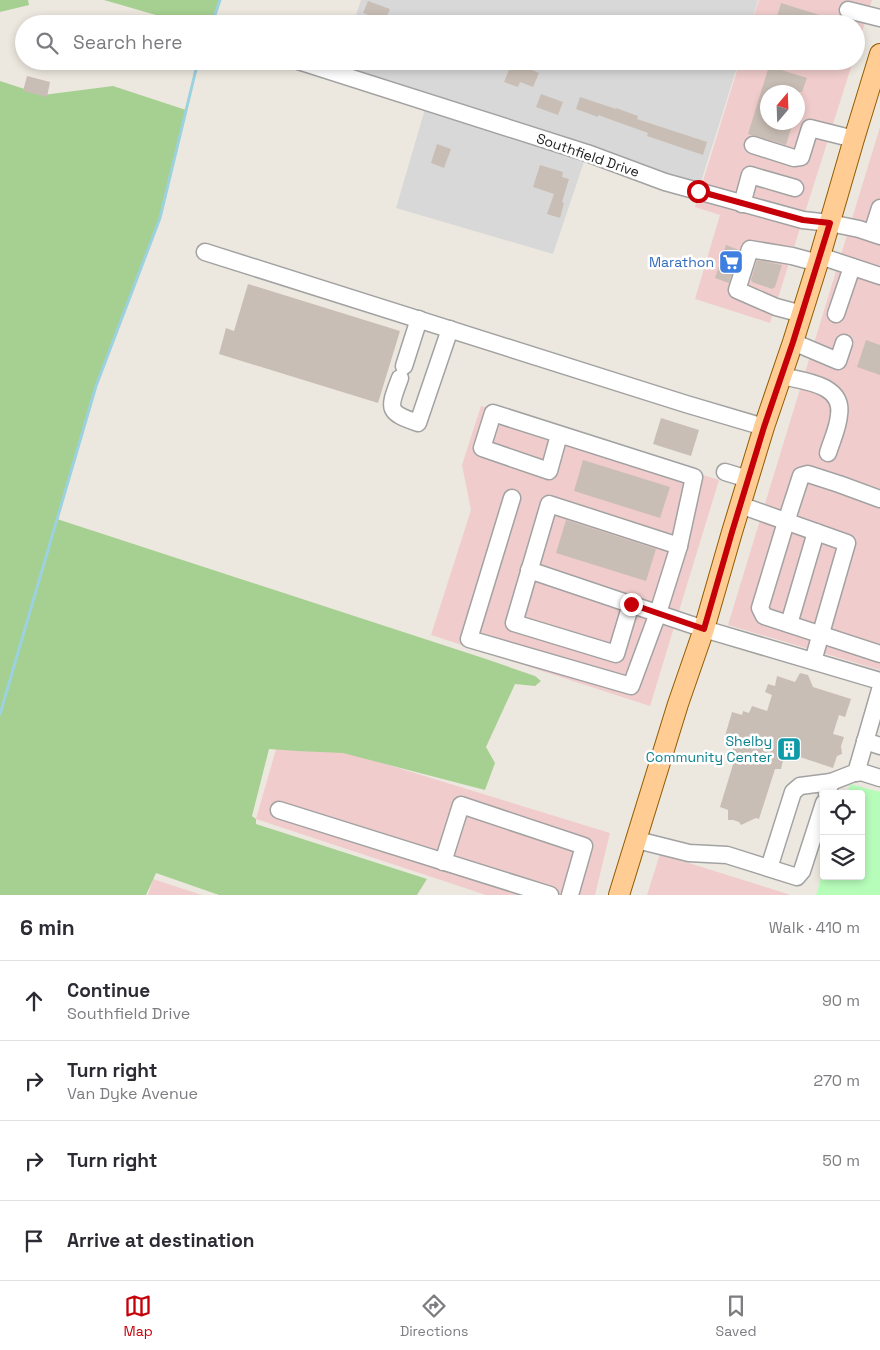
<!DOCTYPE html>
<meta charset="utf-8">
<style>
body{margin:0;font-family:"Space Grotesk",sans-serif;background:#f2f2f3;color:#2b2b33}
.controls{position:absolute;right:15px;bottom:15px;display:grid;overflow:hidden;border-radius:5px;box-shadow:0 2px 8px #0003}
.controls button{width:45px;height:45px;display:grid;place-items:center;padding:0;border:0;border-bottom:1px solid #e1e1e2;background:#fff;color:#2b2b33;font:25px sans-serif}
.compass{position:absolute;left:760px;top:85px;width:45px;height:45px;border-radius:50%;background:#fff;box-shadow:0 2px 8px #0003;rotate:19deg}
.stop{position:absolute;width:15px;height:15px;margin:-11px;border:4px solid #c60008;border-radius:50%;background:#fff}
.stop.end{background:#c60008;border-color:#fff;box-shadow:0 1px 5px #0008}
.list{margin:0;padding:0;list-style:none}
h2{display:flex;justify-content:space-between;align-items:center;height:65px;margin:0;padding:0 20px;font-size:21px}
h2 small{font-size:16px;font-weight:400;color:#7c7c81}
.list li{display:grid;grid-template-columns:32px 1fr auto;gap:15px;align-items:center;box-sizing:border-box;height:80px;padding:0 20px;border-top:1px solid #e1e1e2}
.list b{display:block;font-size:19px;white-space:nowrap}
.list p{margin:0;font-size:16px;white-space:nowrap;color:#7c7c81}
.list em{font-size:16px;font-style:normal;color:#7c7c81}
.icon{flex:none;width:28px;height:28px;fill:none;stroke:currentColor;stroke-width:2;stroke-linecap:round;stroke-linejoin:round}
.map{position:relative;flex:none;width:880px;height:895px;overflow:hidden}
.search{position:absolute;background:#fff;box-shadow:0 2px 8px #0003;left:15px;right:15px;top:15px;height:55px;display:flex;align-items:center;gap:12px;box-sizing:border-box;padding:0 18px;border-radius:28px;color:#7c7c81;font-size:19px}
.sheet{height:385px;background:#fff}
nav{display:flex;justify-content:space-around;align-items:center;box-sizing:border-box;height:70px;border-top:1px solid #e1e1e2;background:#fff;font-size:14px;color:#7c7c81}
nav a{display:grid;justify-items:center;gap:2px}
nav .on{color:#c60008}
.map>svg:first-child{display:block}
.residential{fill:#d9d8d8}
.commercial{fill:#f0cccc;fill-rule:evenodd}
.forest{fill:#a6d091}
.park{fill:#b7fdba}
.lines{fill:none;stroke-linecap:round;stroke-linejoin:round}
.stream{stroke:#9cd2df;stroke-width:3}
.building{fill:#c9beb5}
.minor-casing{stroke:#a2a2a2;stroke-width:19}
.major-casing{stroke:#925c00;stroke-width:22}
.minor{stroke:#fff;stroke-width:16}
.major{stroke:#ffcc93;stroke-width:20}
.route{stroke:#c60008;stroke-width:6}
.labels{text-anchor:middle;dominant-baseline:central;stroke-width:5;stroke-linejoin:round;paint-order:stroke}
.street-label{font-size:14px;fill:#1b1b1b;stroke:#fff}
.shop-label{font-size:14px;fill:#366cbe;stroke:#fff;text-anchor:end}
.culture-label{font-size:14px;fill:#0d838f;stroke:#fff;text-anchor:end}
</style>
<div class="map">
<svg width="880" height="895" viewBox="0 0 880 895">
<rect width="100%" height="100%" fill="#ede8df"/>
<!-- residential -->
<g class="residential">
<polygon points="361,0 758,0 751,24 353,24"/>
<polygon points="341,61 739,61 698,191 587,153 553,254 396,208 427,102 337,74"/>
</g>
<!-- commercial -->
<g class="commercial">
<polygon points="759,0 872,0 856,51 856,24 751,24"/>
<path d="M740 61H853L770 323 695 299 720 215 695 207ZM768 92H798V122H768Z"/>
<polygon points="880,127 880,670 728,625"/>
<polygon points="481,406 719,480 650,706 431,635 471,510 462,465"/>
<polygon points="281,732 610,833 595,895 486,895 256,819"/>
<polygon points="660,854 791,895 647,895"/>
<polygon points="153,879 202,895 148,895"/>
</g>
<!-- forest -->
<g class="forest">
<polygon points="0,0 28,0 29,5 0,12"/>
<polygon points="104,0 220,0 212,24 187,24"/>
<polygon points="0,81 43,95 113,86 186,110 160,218 96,386 57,519 486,659 535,676 541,681 535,686 515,684 486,747 495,763 485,790 343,753 298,751 269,749 252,816 256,819 256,824 427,879 417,895 219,895 156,873 146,895 0,895"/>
</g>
<!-- park -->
<polygon class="park" points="850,784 880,792 880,895 816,895 824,869 824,876 861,876 861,794 847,794"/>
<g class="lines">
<!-- stream -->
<g class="stream">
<polyline points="212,24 220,0"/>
<polyline points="0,714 96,386 160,218 198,61"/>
</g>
</g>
<!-- building -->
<g class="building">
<polygon points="368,1 390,9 385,21 363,13"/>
<polygon points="781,3 842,22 842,24 775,24"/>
<polygon points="512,62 539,73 533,87 520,82 518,87 504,82"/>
<polygon points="769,66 807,78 802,92 768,92 768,122 793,122 786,145 748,134"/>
<polygon points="27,76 50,82 47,97 23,91"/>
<polygon points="541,94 563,102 558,115 536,107"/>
<polygon points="580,97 616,109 616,108 638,116 637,119 707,142 703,155 647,136 648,133 598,115 598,117 576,109"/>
<polygon points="437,144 451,149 444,168 431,163"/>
<polygon points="540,165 563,172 562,177 569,179 562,202 564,203 560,218 547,214 554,194 533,187"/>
<polygon points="726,245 739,250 729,283 715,278"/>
<polygon points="757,260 782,265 775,287 772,289 752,282 751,280"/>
<polygon points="248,284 400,331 378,403 219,354 226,328 234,331"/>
<polygon points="866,340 880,345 880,375 857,367"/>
<polygon points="661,418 699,430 691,456 653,444"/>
<polygon points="583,460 670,487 660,518 574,491"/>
<polygon points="566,520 656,549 646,581 556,553"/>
<polygon points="800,673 808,675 813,687 851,699 845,717 839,715 833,734 844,737 841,746 842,754 837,756 833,768 785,752 781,769 775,769 759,819 756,818 741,825 739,822 733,820 728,820 728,810 720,807 735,758 732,754 735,739 725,736 732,712 742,715 743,711 749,713 752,706 767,711 772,695 765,692 768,684 775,686 777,676 795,682"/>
</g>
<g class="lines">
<defs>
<g id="minor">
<polyline points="848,10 880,18"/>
<polyline points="298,61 587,153 665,182 803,220 830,223 859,229 880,236"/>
<polyline points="753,145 794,158 801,157 810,128 854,139"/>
<polyline points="742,204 750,175 795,188"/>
<polyline points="872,233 880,208"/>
<polyline points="205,252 686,404 764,427"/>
<polyline points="820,256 880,276"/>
<polyline points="802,314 776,307 737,290 750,249 792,256 818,263"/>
<polyline points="836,314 852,267"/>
<polyline points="793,342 838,361 844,343"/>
<polyline points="404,366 419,319"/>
<path d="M782 376C803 381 844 384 839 415 838 428 832 440 828 453"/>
<path d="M400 378C389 408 385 412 418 423L450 329"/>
<polyline points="725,472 748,479"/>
<polyline points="512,498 469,639 631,686 658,613 679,546 694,477 493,413 482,448 549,471 559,435"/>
<polyline points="880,499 839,484 808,474 801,476 786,522 760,608 764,616 880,654"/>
<polyline points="740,505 847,543 813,661"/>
<polyline points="529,570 704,629 880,681"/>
<polyline points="631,604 616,654 514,623 549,504 679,546"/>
<polyline points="789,624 816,532"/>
<polyline points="865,741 880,746"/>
<polyline points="856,773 880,690"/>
<polyline points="831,782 854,773 861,772 880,778"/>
<polyline points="279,810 550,895"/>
<polyline points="637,840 689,853 727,855 797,877 802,871 824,803"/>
<polyline points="443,862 461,805 584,846 570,895"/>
<polyline points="769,868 793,792 800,786 831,782 827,794"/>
</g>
<polyline id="major" points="619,895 678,704 704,629 732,532 764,427 793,342 820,256 854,139 880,54"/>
</defs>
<!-- minor casing -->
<use href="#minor" class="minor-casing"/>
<!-- major casing -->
<use href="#major" class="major-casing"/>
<!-- minor -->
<use href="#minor" class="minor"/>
<!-- major -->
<use href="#major" class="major"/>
</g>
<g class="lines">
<!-- route -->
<polyline class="route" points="631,604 704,629 732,532 764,427 793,342 830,223 803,220 698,191"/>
</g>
<!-- icons -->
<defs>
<symbol id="supermarket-square" viewBox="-11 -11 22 22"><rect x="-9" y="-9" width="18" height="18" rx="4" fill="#3f7fe0" stroke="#fff"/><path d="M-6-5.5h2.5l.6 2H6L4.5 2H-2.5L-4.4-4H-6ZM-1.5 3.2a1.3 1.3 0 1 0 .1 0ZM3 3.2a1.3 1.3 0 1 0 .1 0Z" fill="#fff"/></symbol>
<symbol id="building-square" viewBox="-11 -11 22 22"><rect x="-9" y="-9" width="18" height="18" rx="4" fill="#0f9aa8" stroke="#fff"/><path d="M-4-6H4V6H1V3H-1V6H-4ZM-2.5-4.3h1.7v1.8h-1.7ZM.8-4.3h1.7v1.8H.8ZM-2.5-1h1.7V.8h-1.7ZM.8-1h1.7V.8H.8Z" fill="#fff"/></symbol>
</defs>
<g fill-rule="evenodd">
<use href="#supermarket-square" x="717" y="248" width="28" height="28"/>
<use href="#building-square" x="775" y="735" width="28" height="28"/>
</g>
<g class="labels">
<!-- street labels -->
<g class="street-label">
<text transform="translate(588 155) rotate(19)">Southfield Drive</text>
</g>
<!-- shop labels -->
<g class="shop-label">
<text x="714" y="262">Marathon</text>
</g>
<!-- culture labels -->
<g class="culture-label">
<text x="772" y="741">Shelby<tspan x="772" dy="16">Community Center</tspan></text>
</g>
</g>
</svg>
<div class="controls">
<button><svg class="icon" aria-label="locate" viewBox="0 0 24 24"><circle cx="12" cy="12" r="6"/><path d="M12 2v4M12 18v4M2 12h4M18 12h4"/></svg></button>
<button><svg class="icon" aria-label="layers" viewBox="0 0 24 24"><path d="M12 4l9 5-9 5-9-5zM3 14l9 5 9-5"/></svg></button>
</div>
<svg class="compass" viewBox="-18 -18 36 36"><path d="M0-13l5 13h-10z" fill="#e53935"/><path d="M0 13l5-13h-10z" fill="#7c7c81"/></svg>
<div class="stop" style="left:698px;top:191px"></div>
<div class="stop end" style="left:631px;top:604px"></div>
<div class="search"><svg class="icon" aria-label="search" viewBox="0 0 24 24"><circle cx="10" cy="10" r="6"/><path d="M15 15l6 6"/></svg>Search here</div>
</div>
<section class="sheet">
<h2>6 min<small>Walk · 410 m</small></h2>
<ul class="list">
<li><svg class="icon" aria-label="ahead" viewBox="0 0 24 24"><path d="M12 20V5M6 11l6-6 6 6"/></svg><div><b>Continue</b><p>Southfield Drive</p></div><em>90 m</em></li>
<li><svg class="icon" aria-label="right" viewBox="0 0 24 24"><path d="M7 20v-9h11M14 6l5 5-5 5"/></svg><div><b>Turn right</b><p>Van Dyke Avenue</p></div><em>270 m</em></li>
<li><svg class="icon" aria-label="right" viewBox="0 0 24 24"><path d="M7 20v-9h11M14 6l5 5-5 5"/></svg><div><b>Turn right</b></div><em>50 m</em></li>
<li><svg class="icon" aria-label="arrive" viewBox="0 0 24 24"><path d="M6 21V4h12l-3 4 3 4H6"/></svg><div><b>Arrive at destination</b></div></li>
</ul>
</section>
<nav>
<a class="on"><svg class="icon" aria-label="map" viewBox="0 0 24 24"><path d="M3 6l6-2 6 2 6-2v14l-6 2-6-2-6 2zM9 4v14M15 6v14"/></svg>Map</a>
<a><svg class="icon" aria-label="directions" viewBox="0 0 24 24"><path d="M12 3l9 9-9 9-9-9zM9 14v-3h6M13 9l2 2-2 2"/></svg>Directions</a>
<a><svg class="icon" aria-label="saved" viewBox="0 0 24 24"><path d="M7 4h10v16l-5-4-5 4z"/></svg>Saved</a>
</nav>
